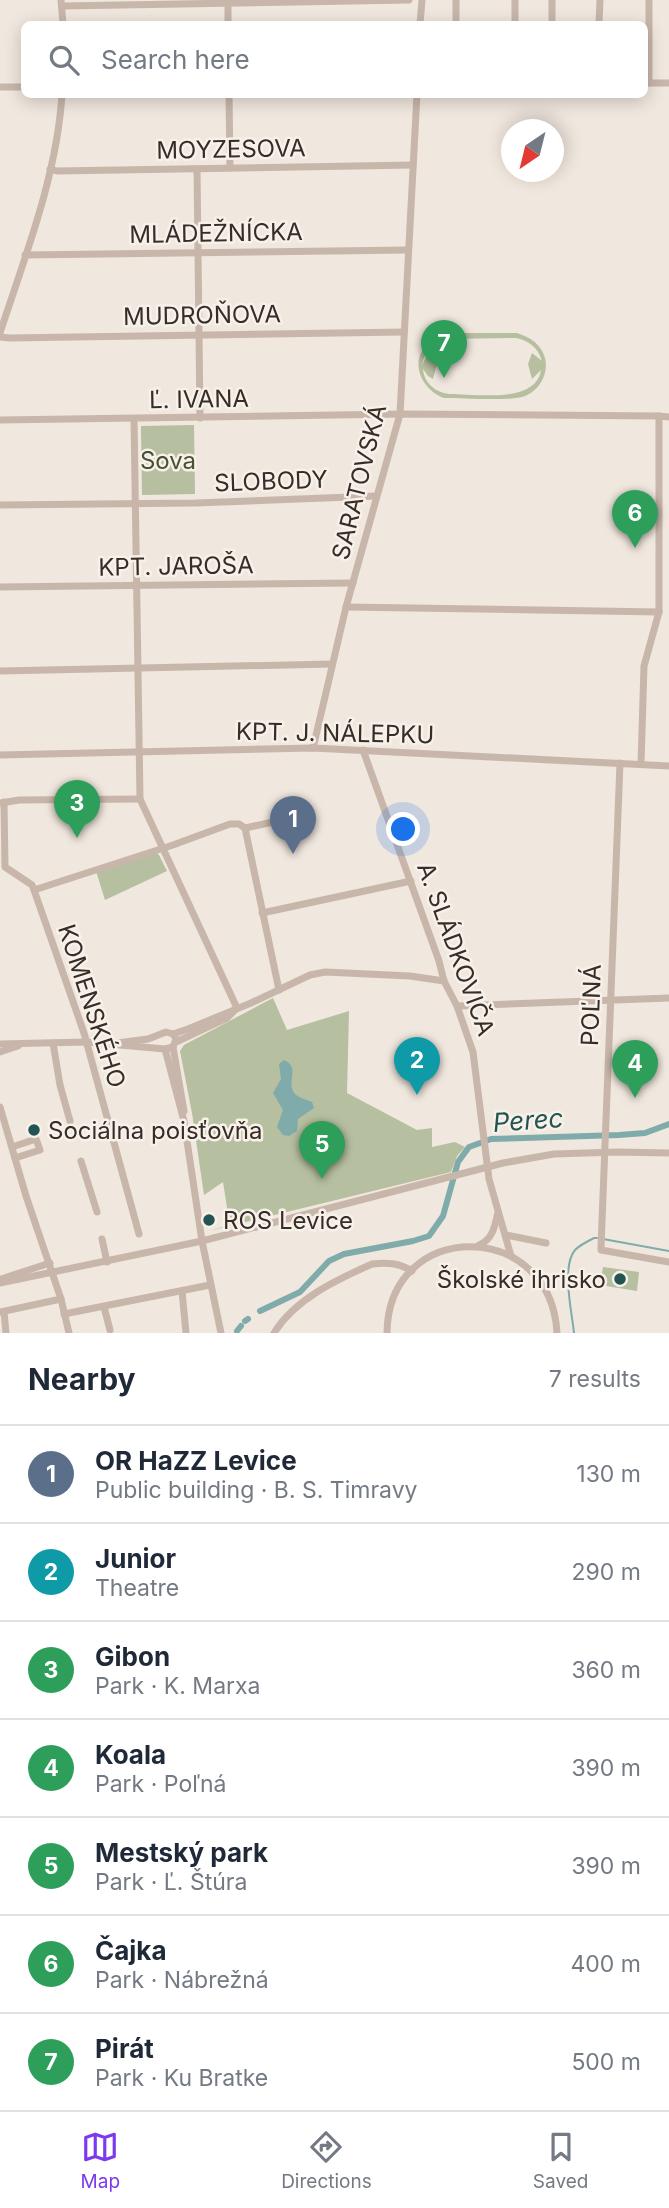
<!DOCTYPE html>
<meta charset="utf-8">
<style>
body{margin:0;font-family:Inter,sans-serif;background:#f2f2f3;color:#1f2937}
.compass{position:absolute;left:501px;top:119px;width:63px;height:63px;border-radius:50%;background:#fff;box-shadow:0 4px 18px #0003;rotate:215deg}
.you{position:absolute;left:404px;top:830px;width:24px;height:24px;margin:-18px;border:5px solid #fff;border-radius:50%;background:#1a73e8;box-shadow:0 0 0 10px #1a73e833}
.badge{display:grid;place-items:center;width:46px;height:46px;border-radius:50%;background:#7c3aed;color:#fff;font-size:23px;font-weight:700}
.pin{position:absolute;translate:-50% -58px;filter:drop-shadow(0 2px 4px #0008)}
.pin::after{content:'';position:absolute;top:37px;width:24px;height:21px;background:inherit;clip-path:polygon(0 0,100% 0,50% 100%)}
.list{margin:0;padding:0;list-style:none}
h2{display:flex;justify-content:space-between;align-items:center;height:91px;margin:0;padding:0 28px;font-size:30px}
h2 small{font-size:23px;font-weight:400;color:#747a83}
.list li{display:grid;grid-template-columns:46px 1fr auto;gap:21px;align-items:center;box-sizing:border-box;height:98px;padding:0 28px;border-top:2px solid #e0e1e3}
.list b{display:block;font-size:26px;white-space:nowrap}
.list p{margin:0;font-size:23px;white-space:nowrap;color:#747a83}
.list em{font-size:23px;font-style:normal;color:#747a83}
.icon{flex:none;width:38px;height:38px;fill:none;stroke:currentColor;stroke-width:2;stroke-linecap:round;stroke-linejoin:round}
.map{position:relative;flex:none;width:669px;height:1333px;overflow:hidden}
.search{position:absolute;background:#fff;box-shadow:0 4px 18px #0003;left:21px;right:21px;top:21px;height:77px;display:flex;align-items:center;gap:18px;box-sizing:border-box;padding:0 24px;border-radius:10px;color:#747a83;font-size:26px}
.sheet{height:777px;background:#fff}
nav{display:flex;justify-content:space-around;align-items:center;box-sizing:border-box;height:98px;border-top:2px solid #e0e1e3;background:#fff;font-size:19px;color:#747a83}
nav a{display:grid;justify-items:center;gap:4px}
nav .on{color:#7c3aed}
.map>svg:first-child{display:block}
.green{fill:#b6bf9f;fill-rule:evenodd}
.water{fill:#7fabab}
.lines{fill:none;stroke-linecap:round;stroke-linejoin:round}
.stream{stroke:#7fabab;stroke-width:2}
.canal{stroke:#7fabab;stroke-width:6}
.minor{stroke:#c8b6ab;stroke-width:7}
.poi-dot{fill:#225454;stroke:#f8f1ea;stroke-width:2.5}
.labels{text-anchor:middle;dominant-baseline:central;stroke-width:5;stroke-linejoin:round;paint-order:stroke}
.street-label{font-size:24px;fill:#362d29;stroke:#f8f1ea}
.park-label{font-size:24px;fill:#48522f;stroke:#f8f1ea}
.poi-label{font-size:24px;fill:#362d29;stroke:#f8f1ea;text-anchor:start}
.water-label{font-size:26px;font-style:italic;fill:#225454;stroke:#f8f1ea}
</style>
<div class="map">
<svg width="669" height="1333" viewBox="0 0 669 1333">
<rect width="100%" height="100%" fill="#f0e7de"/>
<!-- green -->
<g class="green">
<path d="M449 333H517C530 337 541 344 545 358 549 374 539 392 522 397 505 401 463 398 444 398 419 389 407 356 433 340 437 337 443 335 449 333ZM449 339 516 338C530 341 538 348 542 361L532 353 528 364 532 379 541 370C536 404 476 394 449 394 435 392 424 383 423 369L428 376 433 379 437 364 433 353 426 357 422 365C425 349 434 341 449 339Z"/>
<polygon points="194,425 195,494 142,495 141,426"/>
<polygon points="156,853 159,855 167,871 105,900 96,871"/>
<polygon points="273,998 287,1030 349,1011 347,1093 417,1130 432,1128 432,1147 455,1142 465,1147 457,1156 451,1172 209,1231 223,1227 228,1214 223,1182 204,1195 192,1113 180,1051 184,1045"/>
<polygon points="603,1267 639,1272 637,1291 600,1285"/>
</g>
<!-- water -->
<path class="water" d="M284 1060C302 1068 284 1083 296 1095 300 1098 307 1100 312 1102L314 1108 298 1119 297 1131 289 1136 283 1135 277 1127 283 1110 273 1093 281 1079 279 1064Z"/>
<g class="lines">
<!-- stream -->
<g class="stream">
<polyline points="603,1239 669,1251"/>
<path d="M574 1333C572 1312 561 1267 575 1250 580 1245 588 1241 594 1238H597"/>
</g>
<!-- canal -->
<g class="canal">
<polyline points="260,1311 300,1292 329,1261 344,1254 413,1241 429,1236 443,1216 458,1162 469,1147 491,1139 619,1135 645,1133 669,1124"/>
<polyline points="245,1321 248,1319"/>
<polyline points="237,1331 241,1326"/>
</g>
<!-- minor -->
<g class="minor">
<polyline points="61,0 63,24"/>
<polyline points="649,0 649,83"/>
<polyline points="228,3 228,24"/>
<polyline points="62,6 409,0"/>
<polyline points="420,24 422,0"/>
<polyline points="456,24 456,0"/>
<polyline points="515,24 515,0"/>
<polyline points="552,24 552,0"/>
<polyline points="599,24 600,0"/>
<polyline points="645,83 669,83"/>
<polyline points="0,87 24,87"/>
<polyline points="229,94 230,168"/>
<polyline points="50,169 57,171 413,165"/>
<polyline points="197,169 200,418"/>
<polyline points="25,255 408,250"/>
<path d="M0 333C25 256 57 176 62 94"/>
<polyline points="0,337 9,338 404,332"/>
<polyline points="134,419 140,799 237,1008"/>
<polyline points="0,420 400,414 659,416 669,417"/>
<polyline points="0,505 196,503 376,496"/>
<polyline points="0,587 353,583"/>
<polyline points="346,607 659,612"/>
<polyline points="0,671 332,664"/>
<polyline points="313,748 346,607 400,414 417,94"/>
<polyline points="363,750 439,961 444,981 457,1006 473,1052 489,1179 511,1256"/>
<polyline points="0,755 313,748 669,766"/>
<polyline points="620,763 601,1247 601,1250 669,1262"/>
<polyline points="641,764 644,666 659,612 659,416"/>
<polyline points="4,802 5,867 32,885 34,890 84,1033 139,1234"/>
<polyline points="1,803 19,800 140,799"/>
<polyline points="245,828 279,990"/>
<polyline points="34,890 173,845 230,824 239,824 245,828 301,816"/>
<polyline points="262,913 411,881"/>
<polyline points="457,1006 669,998"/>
<polyline points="173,1034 176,1039 173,1047 184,1111"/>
<polyline points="176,1042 227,1018 234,1011"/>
<polyline points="53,1043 60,1085 70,1121"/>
<polyline points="117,1043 148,1039 166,1032 173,1034 188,1029 251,1003 310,975 325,972 410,976 444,981"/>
<polyline points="0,1044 86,1042 165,1049 173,1047"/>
<polyline points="165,1049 184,1121 202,1241 221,1333"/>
<polyline points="0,1052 18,1046"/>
<polyline points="0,1107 26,1196 61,1299 69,1333"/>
<polyline points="12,1147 36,1139 40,1150 15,1158"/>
<polyline points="81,1161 97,1212"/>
<polyline points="506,1235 546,1243"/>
<polyline points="102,1239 107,1262"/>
<path d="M479 1245C493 1239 495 1226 498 1212"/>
<polyline points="1,1279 50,1263"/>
<polyline points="0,1283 202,1241 503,1163 554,1154 618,1152 669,1153"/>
<polyline points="182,1291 186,1333"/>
<polyline points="104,1307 110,1330"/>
<polyline points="0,1312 61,1299"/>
<polyline points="4,1312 6,1333"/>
<polyline points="64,1314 210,1285"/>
<path d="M274 1333C295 1299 336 1280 372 1264 387 1262 399 1263 412 1271"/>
<path d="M387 1333C388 1218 551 1218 557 1333"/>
</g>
</g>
<!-- markers -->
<g class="poi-dot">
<circle cx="34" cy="1130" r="7"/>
<circle cx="209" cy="1220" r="7"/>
<circle cx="620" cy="1279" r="7"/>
</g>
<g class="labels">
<!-- street labels -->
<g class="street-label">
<text transform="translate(231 149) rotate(-1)">MOYZESOVA</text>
<text transform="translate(216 233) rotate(-1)">MLÁDEŽNÍCKA</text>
<text transform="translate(202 315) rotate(-1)">MUDROŇOVA</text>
<text transform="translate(199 399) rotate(-1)">Ľ. IVANA</text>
<text transform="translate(271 481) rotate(-2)">SLOBODY</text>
<text transform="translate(359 482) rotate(-76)">SARATOVSKÁ</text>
<text transform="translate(176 566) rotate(-1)">KPT. JAROŠA</text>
<text transform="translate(335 733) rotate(1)">KPT. J. NÁLEPKU</text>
<text transform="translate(456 949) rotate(70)">A. SLÁDKOVIČA</text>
<text transform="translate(591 1005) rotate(-88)">POĽNÁ</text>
<text transform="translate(92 1006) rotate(72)">KOMENSKÉHO</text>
</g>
<!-- park labels -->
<g class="park-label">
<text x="168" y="460">Sova</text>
</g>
<!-- poi labels -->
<g class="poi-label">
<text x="48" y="1130">Sociálna poisťovňa</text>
<text x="223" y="1220">ROS Levice</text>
<text x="606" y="1279" text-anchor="end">Školské ihrisko</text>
</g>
<!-- water labels -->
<g class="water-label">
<text transform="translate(528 1120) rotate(-4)">Perec</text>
</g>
</g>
</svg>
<svg class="compass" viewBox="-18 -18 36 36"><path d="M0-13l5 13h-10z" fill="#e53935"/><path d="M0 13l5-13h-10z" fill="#747a83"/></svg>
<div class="you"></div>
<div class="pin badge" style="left:293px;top:854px;background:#5c6f8a">1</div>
<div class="pin badge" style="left:417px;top:1095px;background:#0f9aa8">2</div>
<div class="pin badge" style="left:77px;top:838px;background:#2e9e5b">3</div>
<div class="pin badge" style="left:635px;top:1098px;background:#2e9e5b">4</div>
<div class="pin badge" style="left:322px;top:1179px;background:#2e9e5b">5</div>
<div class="pin badge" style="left:635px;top:548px;background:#2e9e5b">6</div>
<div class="pin badge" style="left:444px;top:378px;background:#2e9e5b">7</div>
<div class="search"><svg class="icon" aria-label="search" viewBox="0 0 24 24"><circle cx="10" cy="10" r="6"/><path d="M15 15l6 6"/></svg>Search here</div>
</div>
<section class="sheet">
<h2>Nearby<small>7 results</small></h2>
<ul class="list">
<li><span class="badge" style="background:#5c6f8a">1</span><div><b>OR HaZZ Levice</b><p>Public building · B. S. Timravy</p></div><em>130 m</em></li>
<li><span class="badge" style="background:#0f9aa8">2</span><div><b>Junior</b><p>Theatre</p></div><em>290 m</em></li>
<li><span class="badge" style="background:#2e9e5b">3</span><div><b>Gibon</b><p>Park · K. Marxa</p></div><em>360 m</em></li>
<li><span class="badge" style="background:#2e9e5b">4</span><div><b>Koala</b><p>Park · Poľná</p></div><em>390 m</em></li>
<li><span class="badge" style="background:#2e9e5b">5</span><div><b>Mestský park</b><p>Park · Ľ. Štúra</p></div><em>390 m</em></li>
<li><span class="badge" style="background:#2e9e5b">6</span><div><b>Čajka</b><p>Park · Nábrežná</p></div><em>400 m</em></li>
<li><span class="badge" style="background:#2e9e5b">7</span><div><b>Pirát</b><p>Park · Ku Bratke</p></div><em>500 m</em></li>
</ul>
</section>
<nav>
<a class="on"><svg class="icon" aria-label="map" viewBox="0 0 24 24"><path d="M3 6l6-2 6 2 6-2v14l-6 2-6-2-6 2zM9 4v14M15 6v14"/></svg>Map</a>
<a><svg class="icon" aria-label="directions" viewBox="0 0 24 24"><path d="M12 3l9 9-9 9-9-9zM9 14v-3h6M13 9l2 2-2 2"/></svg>Directions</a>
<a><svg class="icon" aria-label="saved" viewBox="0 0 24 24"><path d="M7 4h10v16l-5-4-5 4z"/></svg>Saved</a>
</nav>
